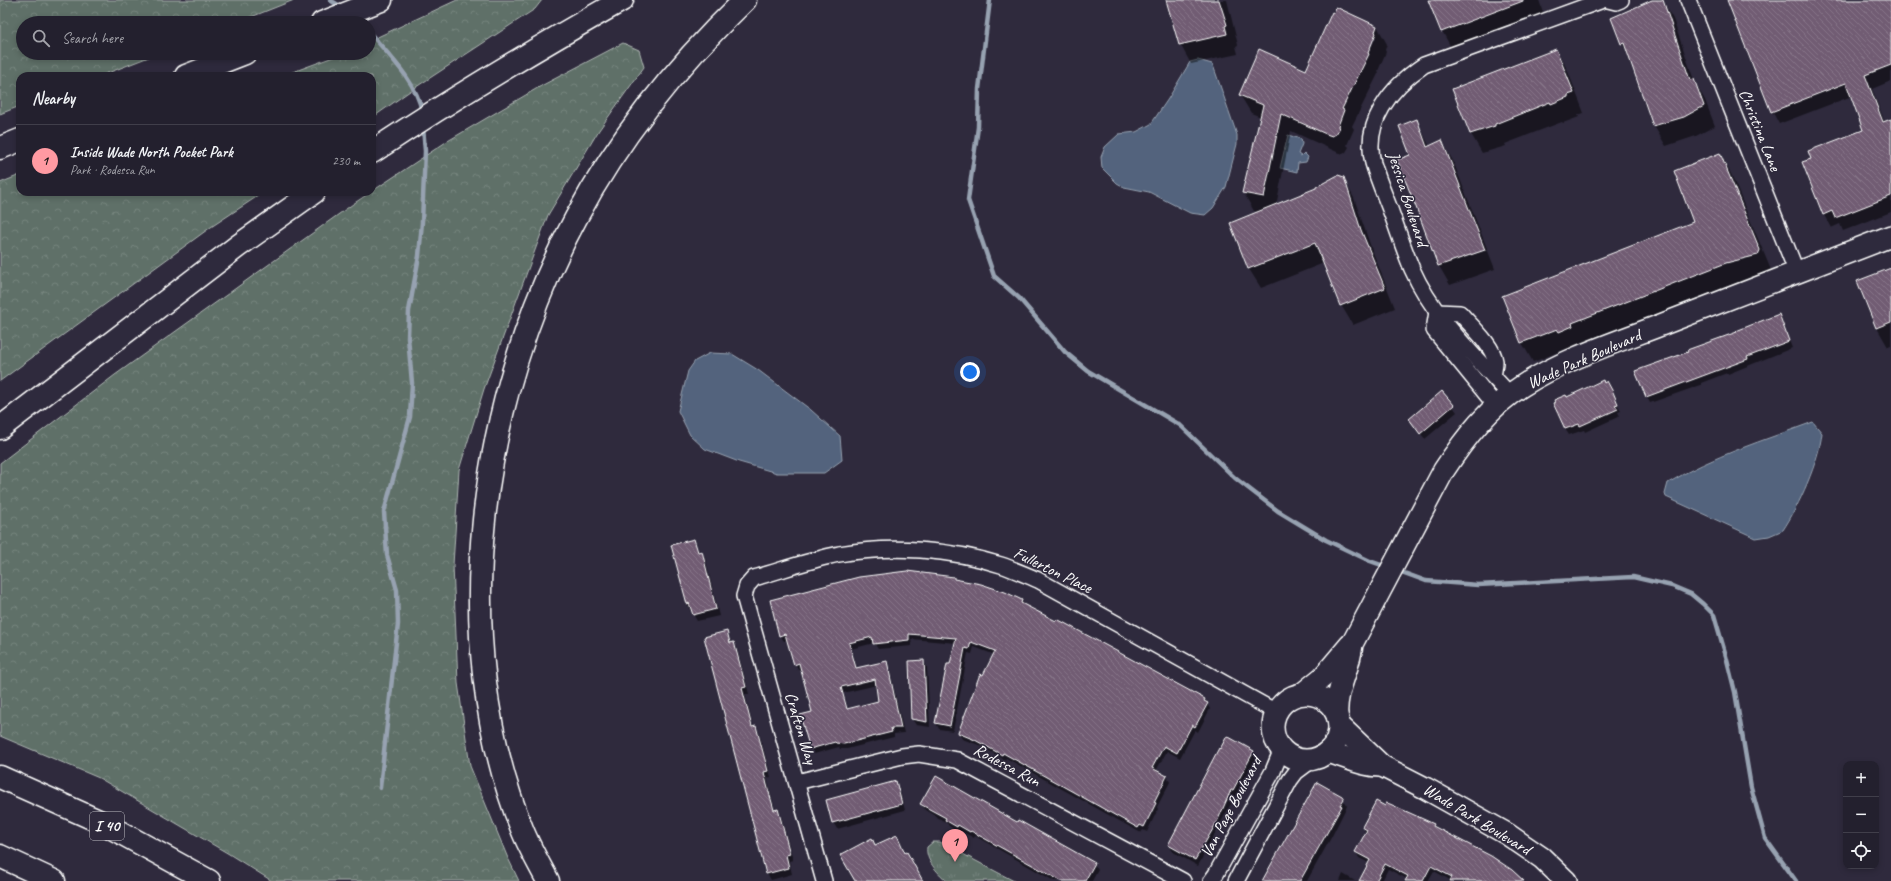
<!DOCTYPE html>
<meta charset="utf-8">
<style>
body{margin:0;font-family:Caveat,sans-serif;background:#2b2836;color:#f1f3f6}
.controls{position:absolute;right:12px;bottom:12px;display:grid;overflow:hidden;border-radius:8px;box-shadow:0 2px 6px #0003}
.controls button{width:36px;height:36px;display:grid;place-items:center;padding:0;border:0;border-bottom:1px solid #403e4a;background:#23202e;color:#f1f3f6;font:20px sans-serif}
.you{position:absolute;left:970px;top:372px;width:14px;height:14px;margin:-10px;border:3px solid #fff;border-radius:50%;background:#1a73e8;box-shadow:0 0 0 6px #1a73e833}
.badge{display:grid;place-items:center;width:26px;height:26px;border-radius:50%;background:#ff9aa2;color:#111;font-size:13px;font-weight:700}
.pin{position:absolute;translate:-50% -33px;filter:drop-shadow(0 1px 2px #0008)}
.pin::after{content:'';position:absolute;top:21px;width:14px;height:12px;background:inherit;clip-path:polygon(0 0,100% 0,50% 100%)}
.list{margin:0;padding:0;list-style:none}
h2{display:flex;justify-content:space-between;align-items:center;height:52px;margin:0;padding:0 16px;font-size:17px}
h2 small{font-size:13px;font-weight:400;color:#a3a3aa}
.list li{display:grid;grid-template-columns:26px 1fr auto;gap:12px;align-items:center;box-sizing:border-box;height:72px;padding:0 16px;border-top:1px solid #403e4a}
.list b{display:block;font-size:15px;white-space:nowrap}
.list p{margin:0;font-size:13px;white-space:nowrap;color:#a3a3aa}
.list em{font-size:13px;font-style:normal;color:#a3a3aa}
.icon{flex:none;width:22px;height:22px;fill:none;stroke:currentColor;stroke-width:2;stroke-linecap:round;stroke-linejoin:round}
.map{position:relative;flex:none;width:1891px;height:881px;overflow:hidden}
.search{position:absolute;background:#23202e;box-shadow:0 2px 6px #0003;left:16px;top:16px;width:360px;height:44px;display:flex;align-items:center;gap:10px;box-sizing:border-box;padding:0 14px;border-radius:22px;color:#a3a3aa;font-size:15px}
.panel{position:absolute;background:#23202e;box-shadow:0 2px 6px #0003;left:16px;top:72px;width:360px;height:124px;border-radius:12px}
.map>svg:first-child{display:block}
.forest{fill:url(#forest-crowns);stroke:#aeb7b3}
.park{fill:url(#park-tufts);stroke:#aeb7b3}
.water{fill:#52647d;stroke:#97a2b1}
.shadow{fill:#0007;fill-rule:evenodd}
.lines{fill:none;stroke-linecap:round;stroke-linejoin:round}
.stream{stroke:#97a2b1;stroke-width:4.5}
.building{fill:url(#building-back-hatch);stroke:#fff;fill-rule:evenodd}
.street-casing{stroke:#fff;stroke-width:18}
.secondary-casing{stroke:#fff;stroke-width:24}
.highway-casing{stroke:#fff;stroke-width:25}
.street{stroke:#2f2a3d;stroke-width:15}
.secondary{stroke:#2f2a3d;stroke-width:21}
.highway{stroke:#2f2a3d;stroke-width:22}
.labels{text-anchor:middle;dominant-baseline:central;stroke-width:3;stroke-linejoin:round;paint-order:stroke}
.shield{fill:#2f2a3d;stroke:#c1bfc5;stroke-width:1}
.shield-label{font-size:16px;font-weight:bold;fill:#fff}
.street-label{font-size:17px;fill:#fff;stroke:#2f2a3d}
</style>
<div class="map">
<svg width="1891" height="881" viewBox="0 0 1891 881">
<defs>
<pattern id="forest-crowns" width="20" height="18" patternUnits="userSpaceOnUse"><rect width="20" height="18" fill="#5e6f67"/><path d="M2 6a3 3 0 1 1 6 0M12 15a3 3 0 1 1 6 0" fill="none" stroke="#76857e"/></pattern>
<pattern id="park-tufts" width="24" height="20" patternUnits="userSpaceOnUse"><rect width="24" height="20" fill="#5e6f67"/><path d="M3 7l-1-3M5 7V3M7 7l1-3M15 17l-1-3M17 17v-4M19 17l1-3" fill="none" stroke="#76857e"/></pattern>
<pattern id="building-back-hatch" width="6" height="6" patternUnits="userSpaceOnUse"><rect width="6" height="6" fill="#715c73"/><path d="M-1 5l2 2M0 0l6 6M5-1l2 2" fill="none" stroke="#867488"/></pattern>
</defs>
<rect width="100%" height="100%" fill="#2f2a3d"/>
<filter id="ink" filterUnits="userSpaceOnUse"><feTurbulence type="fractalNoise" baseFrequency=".025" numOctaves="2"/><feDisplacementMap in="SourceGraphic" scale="8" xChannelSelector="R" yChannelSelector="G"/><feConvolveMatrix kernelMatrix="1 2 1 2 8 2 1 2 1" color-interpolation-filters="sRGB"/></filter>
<g filter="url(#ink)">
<!-- forest -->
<g class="forest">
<polygon points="0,0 294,0 236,23 23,23 23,53 159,53 100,76 20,76 20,106 0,114"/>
<polygon points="457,0 542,0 535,9 407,93 372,118 372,76 282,76 344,53 369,53 369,41"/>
<polygon points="623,43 639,50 644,67 599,130 548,215 484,389 459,470 453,565 458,683 470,766 507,856 519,881 272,881 229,854 99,778 0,736 0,463 115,375 353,204 446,142 541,86"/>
<polygon points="20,175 20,192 264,192 211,227 0,381 0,183"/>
</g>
<!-- park -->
<path class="park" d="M933 842H940L1014 881H947C937 872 925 860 927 847Z"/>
<!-- water -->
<g class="water">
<polygon points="1198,60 1212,64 1214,68 1237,135 1237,144 1226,187 1213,208 1205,215 1190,213 1149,192 1124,187 1117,183 1102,168 1101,157 1105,147 1119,134 1136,132 1151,124 1168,99 1190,62"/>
<polygon points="1288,135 1301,139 1302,144 1298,154 1301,156 1304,153 1308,157 1306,162 1298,163 1297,172 1280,168"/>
<polygon points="710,353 732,354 758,370 811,410 840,436 842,460 824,473 777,473 739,462 705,449 690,435 678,411 688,371 695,361"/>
<path d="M1813 422 1822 433C1819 461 1799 506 1783 530L1769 536 1756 538 1666 497 1665 494 1668 483C1712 456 1765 440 1813 422Z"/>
</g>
<!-- shadow -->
<g class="shadow">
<polygon points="1169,0 1227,0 1238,45 1236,46 1238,54 1191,64 1180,44"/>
<polygon points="1429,0 1539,0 1544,15 1453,51 1442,31"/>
<polygon points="1658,0 1662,0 1673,19 1695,83 1705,100 1715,126 1696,136 1666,146 1654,126 1631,60 1622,43"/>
<polygon points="1728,0 1891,0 1891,81 1872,89 1885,123 1891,120 1891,212 1843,231 1840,224 1831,228 1824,215 1813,159 1865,130 1852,96 1779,124 1772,111"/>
<path d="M1377 26 1387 44 1385 50 1386 52 1378 71 1379 72 1352 126 1354 129 1347 145 1349 147 1346 152 1343 154 1337 152 1291 131 1276 206 1343 178 1354 198 1372 250 1395 308 1353 325 1341 305 1324 263 1261 288 1249 269 1231 224 1260 212 1254 211 1243 192 1261 117 1251 113 1240 95 1307 72ZM1373 37H1376L1366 58 1365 57Z"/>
<polygon points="1556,50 1567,69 1584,113 1578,115 1579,117 1563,123 1562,122 1505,144 1506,146 1482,153 1471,134"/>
<polygon points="1416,120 1430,147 1442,142 1453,161 1495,269 1450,285 1439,266 1417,207 1412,156"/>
<polygon points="1720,154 1731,174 1771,270 1769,275 1737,283 1583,343 1584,346 1571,351 1569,348 1533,362 1522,343 1504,297 1695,223"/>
<polygon points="1891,269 1891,346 1888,347 1877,328 1858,281"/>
<polygon points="1779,315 1792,348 1728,374 1727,373 1701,383 1701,385 1650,403 1647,397 1689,353"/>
<polygon points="1604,384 1610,389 1621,411 1618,412 1620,416 1585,432 1584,430 1569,435 1565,429 1567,399"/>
<polygon points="1442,392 1457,412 1425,439 1410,420"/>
<polygon points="694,540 699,552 701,552 705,558 719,616 697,621 687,604"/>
<path d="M907 572 954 578 955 580 1022 601 1025 606 1205 700 1210 709 1198 732 1195 730 1180 758 1167 751 1156 771 1167 776 1170 782 1157 807 1158 809 1147 832 1143 830 1141 833 1006 758 1005 760 979 745 962 739 959 733 995 655 974 647 972 654 968 653 953 731 939 729 936 723 956 643 911 639 912 646 878 649 874 643 851 649 857 669 886 662 889 668 904 733 894 734V737L847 749H840L839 747 814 754 811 749 814 712 801 669 798 670 795 664 788 640 784 641 780 636 771 601 839 582 884 574ZM877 685 880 701 848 710 843 693Z"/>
<polygon points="726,632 732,644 734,644 737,650 749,694 745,694 753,728 755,727 759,733 771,777 767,778 770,792 775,811 777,810 781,817 793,860 789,861 792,874 771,880 767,873"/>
<polygon points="923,661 927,667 930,727 916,725 912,719"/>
<polygon points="1253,752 1257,758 1237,796 1235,796 1198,866 1173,852 1169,845"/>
<polygon points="895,782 899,789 905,810 837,829 833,822"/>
<polygon points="1341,797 1347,806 1332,836 1307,881 1263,881"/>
<polygon points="921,804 1017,824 1094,864 1098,870 1092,881 1054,881 975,836 974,838 961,831 960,833 949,826 947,823 925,810"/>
<polygon points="1434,825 1436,828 1523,881 1449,881 1450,880 1434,871 1428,881 1406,881 1407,879 1388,869 1382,881 1360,881 1369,863 1359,858 1356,852 1366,833 1363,827"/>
<polygon points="1343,874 1355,881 1340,881"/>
</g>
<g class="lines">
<!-- stream -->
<g class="stream">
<polyline points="330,0 343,8"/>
<polyline points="990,0 979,89 978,127 968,200 994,276 1019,298 1065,352 1088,371 1180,425 1235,478 1278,511 1326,540 1370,561 1387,567"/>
<path d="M369 32C388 54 417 82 422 112"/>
<polyline points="1396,570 1426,581 1478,585 1633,577 1672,586 1691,594 1703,604 1714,615 1726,656 1735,692 1751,787 1765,838 1796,881"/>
<polyline points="380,788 398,624 397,590 387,555 384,512 410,417 412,383 408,337 409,311 419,256 422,222 425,151 423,127"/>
</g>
</g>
<!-- building -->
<g class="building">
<polygon points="1166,0 1219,0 1227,25 1225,26 1227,34 1179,45"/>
<polygon points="1428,0 1523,0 1523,1 1441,32"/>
<polygon points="1652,0 1663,0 1690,80 1694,79 1704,106 1684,117 1653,126 1624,43 1621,44 1611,18"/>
<polygon points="1727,0 1891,0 1891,65 1865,75 1883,122 1891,119 1891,196 1835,218 1832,211 1823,215 1802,162 1811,159 1808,151 1863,130 1846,83 1771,112"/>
<polygon points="1336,7 1377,26 1375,32 1376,33 1368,53 1369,54 1342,109 1344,110 1338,126 1339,129 1336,134 1332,136 1326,134 1281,114 1264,197 1242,193 1263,105 1239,95 1259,49 1306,70 1332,12 1334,13"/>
<polygon points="1556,49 1574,93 1568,95 1568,97 1551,104 1550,102 1495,124 1495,126 1470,134 1452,89"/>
<polygon points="1417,119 1427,147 1442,140 1485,250 1438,266 1416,207 1397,160 1410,155 1399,126"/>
<polygon points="1720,153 1760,250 1758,255 1726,263 1572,323 1573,326 1559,332 1557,329 1521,343 1502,296 1693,222 1674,171"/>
<polygon points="1338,175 1344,177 1361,230 1385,288 1340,306 1315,243 1248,269 1230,223 1316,188 1316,187"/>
<polygon points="1891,268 1891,322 1876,328 1857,281"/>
<polygon points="1779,314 1789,341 1747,357 1748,359 1646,397 1635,371 1688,352 1687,350 1737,332 1736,331"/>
<polygon points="1603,380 1604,383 1607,381 1613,392 1618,404 1615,405 1618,409 1580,426 1579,424 1565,429 1553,403 1555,402 1554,400 1566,395 1567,397"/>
<polygon points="1442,391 1454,405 1420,434 1409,419"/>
<polygon points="694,539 698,552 702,551 716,609 693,615 689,603 687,604 671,545"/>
<path d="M907 571 954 577V579L981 584 1005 592 1022 600 1021 603 1056 621 1057 619 1205 699 1204 701 1208 703 1195 727 1192 725 1177 753 1164 746 1152 768 1167 776 1154 802 1156 803 1144 827 1140 825 1138 828 1003 753 1002 755 975 740 958 733 980 674 983 675 995 651 971 642 969 649 965 648 950 726 935 723 947 664H950L956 638 909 634V640L873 644 872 637 849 643 856 668 887 661 901 728H891L892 732 844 744 836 743 835 742 810 749 800 715 812 712 799 663 794 665 785 634 779 636 770 600 859 577ZM875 679 878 701 847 709 841 687Z"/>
<polygon points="727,631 730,643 734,642 746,687 742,688 752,727 756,726 768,771 764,772 767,785 774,810 778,809 790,854 786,855 789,868 766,874 704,637"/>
<polygon points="924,660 927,722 911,719 909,661"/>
<polygon points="1227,736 1254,751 1233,790 1231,790 1217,822 1195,860 1168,845 1219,748 1220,749"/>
<polygon points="936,776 1017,822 1018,820 1095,863 1085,881 1061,881 971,831 970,832 958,825 957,827 945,820 946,818 920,804"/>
<polygon points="896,781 902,804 832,823 826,800"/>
<polygon points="1317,782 1342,796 1344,799 1340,805 1342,806 1300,881 1262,881"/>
<polygon points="1376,801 1385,806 1386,803 1390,804 1434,824 1433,826 1491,856 1512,870 1524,881 1450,881 1452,877 1431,866 1423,881 1405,881 1408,876 1385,864 1376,881 1359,881 1370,860 1355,852 1367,830 1362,827"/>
<polygon points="897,835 905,853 907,852 923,881 855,881 840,855 872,838 875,845"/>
</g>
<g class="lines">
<defs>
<g id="street">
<polyline points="1608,0 1616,2 1621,0"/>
<polyline points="1688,0 1797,273"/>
<polyline points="1437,312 1434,330 1496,406"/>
<path d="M1437 312 1460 313C1470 325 1493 345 1495 361 1495 365 1494 371 1493 376"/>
<path d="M1510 395C1475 356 1433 317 1412 269 1404 250 1398 231 1391 212 1385 196 1378 180 1373 163 1363 122 1391 87 1424 65L1603 0"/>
<polyline points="797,782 902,756 919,754 957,760 1183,881"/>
<path d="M824 881 744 596 747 586 754 578C782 570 810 560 839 554 892 545 950 549 1001 565 1013 569 1026 575 1038 580L1276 712"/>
<polyline points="1211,881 1216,874 1273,771 1282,749"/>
<polyline points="1236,881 1290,780 1296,772 1312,760"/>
</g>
<g id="secondary">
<polyline points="1302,694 1323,677 1350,645"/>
<circle cx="1306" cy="727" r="33"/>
<path d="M1337 715C1335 690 1350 669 1352 644L1444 470C1465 438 1489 407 1522 386 1567 357 1621 341 1671 321 1745 293 1818 264 1891 236"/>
<polyline points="1339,725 1382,766 1425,788 1507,834 1542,858 1566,881"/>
<path d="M1327 752C1345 756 1363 767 1382 766"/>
</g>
<g id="highway">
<polyline points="322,23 381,0"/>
<polyline points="186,76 245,53"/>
<polyline points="0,148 20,140"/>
<path d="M372 152C453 98 537 48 622 0"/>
<polyline points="0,428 238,246 314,192"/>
<polyline points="0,777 103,823 209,881"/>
<polyline points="0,856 54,881"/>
<path d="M548 881C539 864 529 847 522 829 445 638 480 396 576 218 619 137 679 63 745 0"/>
</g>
</defs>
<!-- street casing -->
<use href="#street" class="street-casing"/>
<!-- secondary casing -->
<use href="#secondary" class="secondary-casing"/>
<!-- highway casing -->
<use href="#highway" class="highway-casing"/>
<!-- street -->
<use href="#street" class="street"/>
<!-- secondary -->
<use href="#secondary" class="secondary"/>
<!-- highway -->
<use href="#highway" class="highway"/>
</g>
</g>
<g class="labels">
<!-- shield labels -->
<rect class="shield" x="90" y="812" width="34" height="28" rx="3"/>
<g class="shield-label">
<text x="107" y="826">I 40</text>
</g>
<!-- street labels -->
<g class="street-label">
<text transform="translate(1760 130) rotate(68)">Christina Lane</text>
<text transform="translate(1408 199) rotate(72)">Jessica Boulevard</text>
<text transform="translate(1584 359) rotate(-24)">Wade Park Boulevard</text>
<text transform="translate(1053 570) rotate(26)">Fullerton Place</text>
<text transform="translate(801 728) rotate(73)">Crafton Way</text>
<text transform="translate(1007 765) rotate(28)">Rodessa Run</text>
<text transform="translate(1231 807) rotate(-62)">Van Page Boulevard</text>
<text transform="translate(1477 819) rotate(31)">Wade Park Boulevard</text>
</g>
</g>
</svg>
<div class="controls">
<button>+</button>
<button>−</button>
<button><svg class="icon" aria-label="locate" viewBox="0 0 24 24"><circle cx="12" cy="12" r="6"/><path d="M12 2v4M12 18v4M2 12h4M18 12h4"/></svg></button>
</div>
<div class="you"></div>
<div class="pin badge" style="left:955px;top:862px">1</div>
<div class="search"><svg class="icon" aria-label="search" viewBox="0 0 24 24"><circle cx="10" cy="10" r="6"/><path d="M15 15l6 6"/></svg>Search here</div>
<section class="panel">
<h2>Nearby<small></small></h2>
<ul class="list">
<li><span class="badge">1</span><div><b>Inside Wade North Pocket Park</b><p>Park · Rodessa Run</p></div><em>230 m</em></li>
</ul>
</section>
</div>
